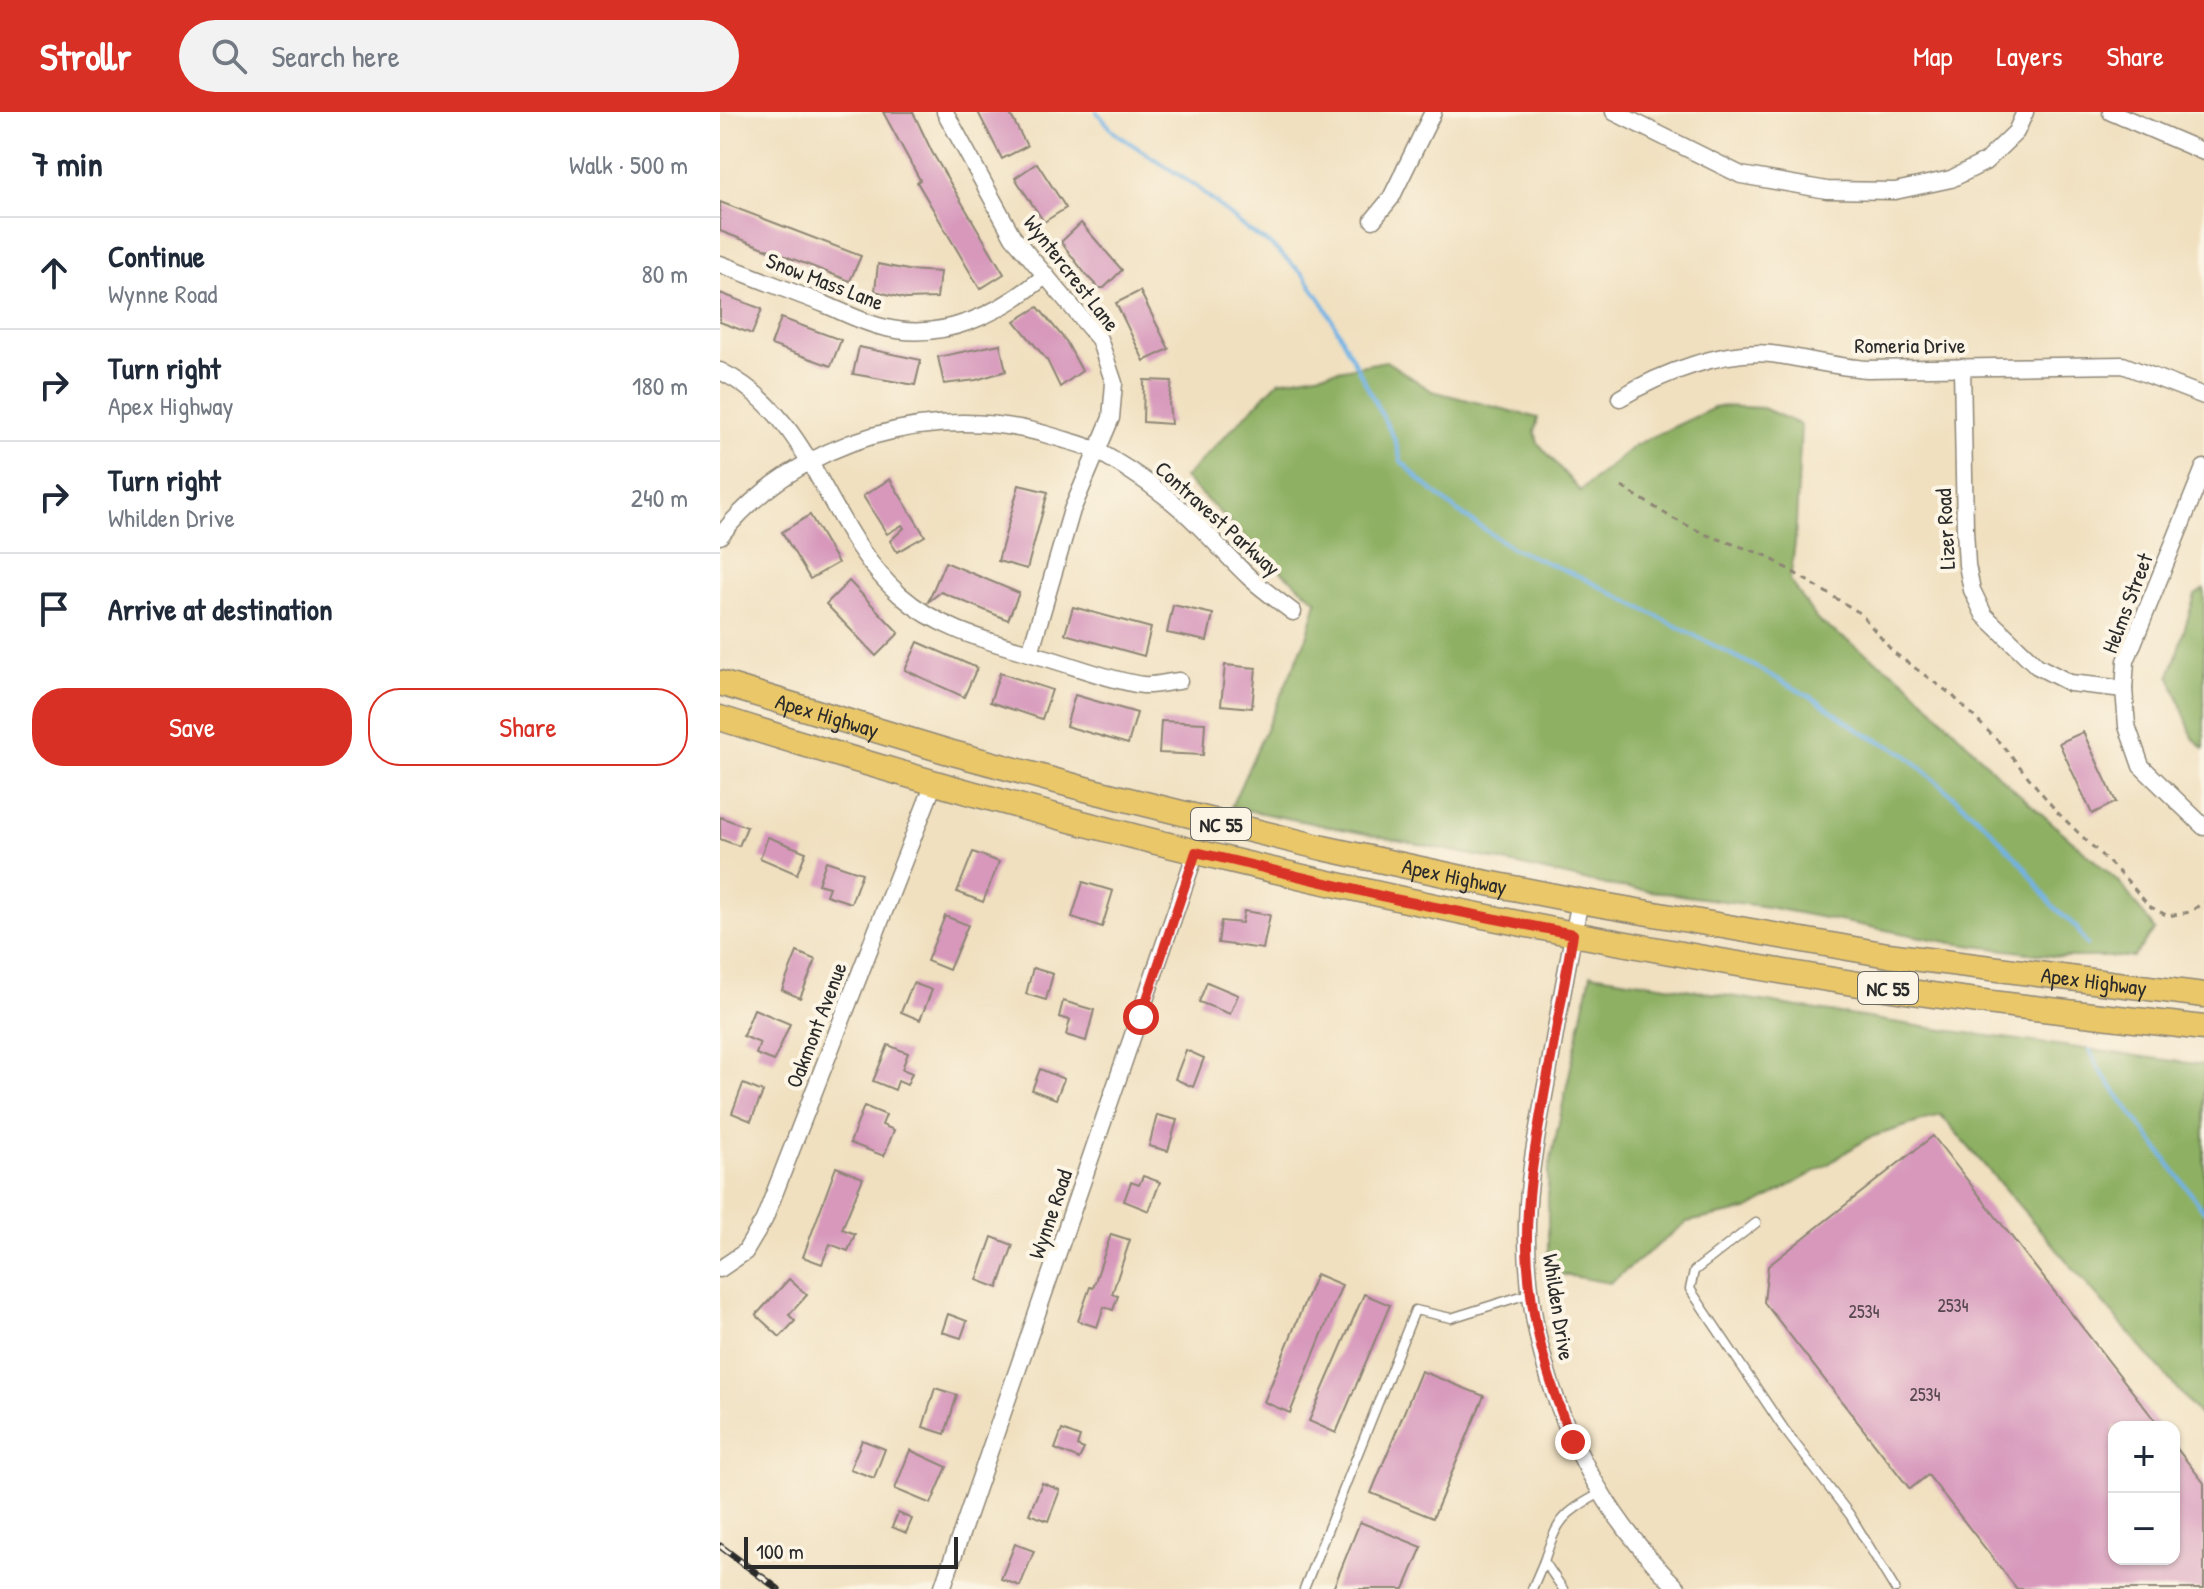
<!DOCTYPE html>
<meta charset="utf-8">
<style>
body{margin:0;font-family:"Patrick Hand",sans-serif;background:#f2f2f3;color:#1f2937}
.controls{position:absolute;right:24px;bottom:24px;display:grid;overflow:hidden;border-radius:16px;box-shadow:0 2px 6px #0004}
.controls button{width:72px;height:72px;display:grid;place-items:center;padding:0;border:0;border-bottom:2px solid #e0e1e3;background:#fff;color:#1f2937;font:40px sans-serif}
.scale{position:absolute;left:24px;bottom:20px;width:214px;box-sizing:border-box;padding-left:8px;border:4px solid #2b2b2b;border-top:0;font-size:22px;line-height:28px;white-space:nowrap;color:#2b2b2b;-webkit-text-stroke:6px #fcf5e5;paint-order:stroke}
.stop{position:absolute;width:24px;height:24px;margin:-18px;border:6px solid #d93025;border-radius:50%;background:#fff}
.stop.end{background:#d93025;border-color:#fff;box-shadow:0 2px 8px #0008}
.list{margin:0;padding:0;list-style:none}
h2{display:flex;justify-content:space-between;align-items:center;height:104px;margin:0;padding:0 32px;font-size:34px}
h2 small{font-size:26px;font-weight:400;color:#747a83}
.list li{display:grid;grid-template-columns:52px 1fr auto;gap:24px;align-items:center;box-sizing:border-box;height:112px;padding:0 32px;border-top:2px solid #e0e1e3}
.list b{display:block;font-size:30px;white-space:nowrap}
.list p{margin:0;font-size:26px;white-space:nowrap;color:#747a83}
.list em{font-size:26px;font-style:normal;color:#747a83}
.actions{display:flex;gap:16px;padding:24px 32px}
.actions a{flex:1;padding:18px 0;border:2px solid #d93025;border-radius:32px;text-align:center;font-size:28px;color:#d93025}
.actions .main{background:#d93025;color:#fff}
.icon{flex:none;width:44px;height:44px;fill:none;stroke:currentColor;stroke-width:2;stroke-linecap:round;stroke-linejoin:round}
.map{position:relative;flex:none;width:1484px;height:1477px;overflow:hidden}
header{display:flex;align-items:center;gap:48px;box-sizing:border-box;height:112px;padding:0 40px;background:#d93025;color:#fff}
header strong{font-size:38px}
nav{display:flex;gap:44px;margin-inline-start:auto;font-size:28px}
.search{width:560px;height:72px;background:#f2f2f3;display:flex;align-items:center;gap:20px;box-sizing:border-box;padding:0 28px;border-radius:44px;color:#747a83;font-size:30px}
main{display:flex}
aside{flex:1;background:#fff}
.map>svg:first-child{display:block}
.forest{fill:#8eb063;stroke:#5c6e47;stroke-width:2}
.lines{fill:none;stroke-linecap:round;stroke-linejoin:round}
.stream{stroke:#71b2e5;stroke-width:4}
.building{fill:#d798bc}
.lane-casing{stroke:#8e8676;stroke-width:11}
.street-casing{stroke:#8e8676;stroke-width:19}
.primary-casing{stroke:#8e8676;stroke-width:27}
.path{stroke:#8e8676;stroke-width:3;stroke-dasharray:6 6;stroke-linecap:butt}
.lane{stroke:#fff;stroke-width:8}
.street{stroke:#fff;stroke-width:16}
.primary{stroke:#eac769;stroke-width:24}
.rail-casing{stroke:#2b2b2b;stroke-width:7}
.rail{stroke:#fcf5e5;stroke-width:4;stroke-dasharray:12;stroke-linecap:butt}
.route{stroke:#d93025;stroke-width:10}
.labels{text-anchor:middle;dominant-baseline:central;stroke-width:8;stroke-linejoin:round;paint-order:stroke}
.number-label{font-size:18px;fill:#56464f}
.shield{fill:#fcf5e5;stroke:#6a6863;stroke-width:2}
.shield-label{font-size:20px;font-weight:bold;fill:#2b2b2b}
.street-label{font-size:22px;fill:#2b2b2b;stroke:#fcf5e5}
</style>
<header>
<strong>Strollr</strong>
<div class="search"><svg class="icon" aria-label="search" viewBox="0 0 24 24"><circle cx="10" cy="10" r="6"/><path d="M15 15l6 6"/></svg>Search here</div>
<nav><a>Map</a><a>Layers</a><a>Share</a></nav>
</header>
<main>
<aside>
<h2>7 min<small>Walk · 500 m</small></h2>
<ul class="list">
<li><svg class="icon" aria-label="ahead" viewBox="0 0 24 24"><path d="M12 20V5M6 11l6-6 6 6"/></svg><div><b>Continue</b><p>Wynne Road</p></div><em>80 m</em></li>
<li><svg class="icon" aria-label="right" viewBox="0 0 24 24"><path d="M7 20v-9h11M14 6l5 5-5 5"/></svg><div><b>Turn right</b><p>Apex Highway</p></div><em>180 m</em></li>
<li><svg class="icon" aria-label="right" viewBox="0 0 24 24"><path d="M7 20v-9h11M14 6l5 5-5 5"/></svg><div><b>Turn right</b><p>Whilden Drive</p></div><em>240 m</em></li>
<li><svg class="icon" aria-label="arrive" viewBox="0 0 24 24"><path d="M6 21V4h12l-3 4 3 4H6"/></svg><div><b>Arrive at destination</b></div></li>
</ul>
<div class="actions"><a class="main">Save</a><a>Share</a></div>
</aside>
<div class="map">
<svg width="1484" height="1477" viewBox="0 0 1484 1477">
<rect width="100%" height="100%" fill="#fcf5e5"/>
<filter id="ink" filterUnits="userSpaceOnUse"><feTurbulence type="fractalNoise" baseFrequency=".0125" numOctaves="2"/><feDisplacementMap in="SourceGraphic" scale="16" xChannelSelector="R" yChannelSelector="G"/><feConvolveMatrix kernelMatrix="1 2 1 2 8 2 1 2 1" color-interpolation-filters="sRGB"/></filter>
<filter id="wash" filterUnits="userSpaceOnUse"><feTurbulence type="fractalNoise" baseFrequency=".006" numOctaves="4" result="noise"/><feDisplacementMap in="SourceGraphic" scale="32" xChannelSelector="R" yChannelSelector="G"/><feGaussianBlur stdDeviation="1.8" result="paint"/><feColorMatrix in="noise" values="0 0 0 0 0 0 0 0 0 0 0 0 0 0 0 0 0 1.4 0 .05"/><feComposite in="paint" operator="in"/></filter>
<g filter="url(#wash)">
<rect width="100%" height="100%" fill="#f0e0c0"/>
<!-- forest -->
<g class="forest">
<polygon points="666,249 712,279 818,306 815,319 818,331 860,379 915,333 998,294 1043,296 1081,313 1075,431 1070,468 1097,508 1185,568 1281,666 1400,771 1435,818 1413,845 1340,845 1232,831 1048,795 886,773 767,746 511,695 587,525 597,489 555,454 464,366 559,269"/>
<polygon points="1484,477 1484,637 1473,626 1450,564 1475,483"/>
<polygon points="871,862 1217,917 1484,953 1484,1308 1221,1003 1148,1026 1107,1053 1027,1098 967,1110 890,1171 828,1160 828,1061"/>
</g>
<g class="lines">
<!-- stream -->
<g class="stream">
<polyline points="377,0 395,21 477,75 527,118 551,133 584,163 605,194 675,328 681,349 702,370 737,399 792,436 863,466 1034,554 1098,589 1142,620 1184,641 1266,713 1304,754 1331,792 1356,815 1367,833"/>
<polyline points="1370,938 1378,956 1484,1099"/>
</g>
</g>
<g id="blocks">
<!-- building -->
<g class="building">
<polygon points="163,0 193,0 212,40 284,162 260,177 197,70 200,68"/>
<polygon points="258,0 289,0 307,34 282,47"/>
<polygon points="317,51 346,96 324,110 295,66"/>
<polygon points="0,90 141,144 130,169 0,119"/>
<polygon points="361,111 402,158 384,176 379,176 367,164 341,130"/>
<polygon points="158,152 188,158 220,160 217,186 186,187 155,179"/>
<polygon points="420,179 449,237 424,249 396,191"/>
<polygon points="0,181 42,197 32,222 0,210"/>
<polygon points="318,195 346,229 362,259 340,275 327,248 295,209"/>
<polygon points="61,206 121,228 111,254 51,233"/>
<polygon points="280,232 286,259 256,268 224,272 218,245"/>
<polygon points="139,235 201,248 195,273 133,262"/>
<polygon points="424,268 452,269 449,292 451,312 423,310"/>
<polygon points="170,367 205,424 177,440 170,429 184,416 182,413 167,422 143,384"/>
<polygon points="299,373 328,380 307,457 278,449"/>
<polygon points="90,403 118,451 90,467 62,420"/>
<polygon points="225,450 299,481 288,508 221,480 208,490"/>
<polygon points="129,469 179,521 156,544 106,492"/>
<polygon points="453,493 493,502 487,529 447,521"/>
<polygon points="353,495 431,516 424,544 345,522"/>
<polygon points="198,530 257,556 244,585 185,558"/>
<polygon points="505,553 536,556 532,596 501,593"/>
<polygon points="280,561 332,578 322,607 270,590"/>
<polygon points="355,583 417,601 408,632 346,614"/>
<polygon points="441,609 485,611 483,643 439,641"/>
<polygon points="1363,620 1396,690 1372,702 1339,631"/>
<polygon points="0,705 27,715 19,734 0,727"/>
<polygon points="48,725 86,740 77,762 40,746"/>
<polygon points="253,740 279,750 263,790 237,780"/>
<polygon points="106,749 142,761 131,791 106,783 109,775 98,772"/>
<polygon points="363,770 393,779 382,815 352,805"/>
<polygon points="524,799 550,803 543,837 498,831 501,809 522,811"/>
<polygon points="225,804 248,813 229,858 207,849"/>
<polygon points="77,840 96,848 80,886 62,878"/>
<polygon points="313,856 333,862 326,888 306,882"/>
<polygon points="487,870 518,883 510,902 479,890"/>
<polygon points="193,871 212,878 200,908 181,900"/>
<polygon points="343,889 374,898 366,929 346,923 350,908 339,905"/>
<polygon points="34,897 70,912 54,949 36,942 40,931 23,924"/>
<polygon points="168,933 188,941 182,957 192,961 187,973 178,969 175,978 153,969"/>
<polygon points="466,938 484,946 473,975 455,967"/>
<polygon points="320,957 344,967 336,987 312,978"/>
<polygon points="23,972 43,980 31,1009 12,1001"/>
<polygon points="144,994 166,1003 162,1013 174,1018 164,1044 130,1031"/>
<polygon points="437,1003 457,1008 448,1039 429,1034"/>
<polygon points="1213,1024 1440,1315 1394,1315 1394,1447 1454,1447 1454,1333 1484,1371 1484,1477 1297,1477 1208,1363 1190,1377 1044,1190 1048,1154"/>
<polygon points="116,1055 143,1066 122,1117 135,1122 128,1139 110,1132 102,1152 83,1145"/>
<polygon points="423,1064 440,1070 429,1099 404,1089 411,1070 419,1073"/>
<polygon points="391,1122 410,1128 392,1182 398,1184 393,1198 384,1195 377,1215 358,1209 370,1175 373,1176"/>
<polygon points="272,1125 293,1133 278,1176 257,1168"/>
<polygon points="596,1162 622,1173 570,1301 544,1290"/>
<polygon points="69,1167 87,1183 69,1203 75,1209 60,1225 36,1203"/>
<polygon points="644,1182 670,1193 616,1321 589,1309"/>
<polygon points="228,1202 247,1209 241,1226 222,1220"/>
<polygon points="701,1259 764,1284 713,1406 651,1381"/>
<polygon points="215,1276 237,1283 225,1322 203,1315"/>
<polygon points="342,1318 360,1325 357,1334 364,1337 359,1347 335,1337"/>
<polygon points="142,1328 165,1337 154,1366 130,1357"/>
<polygon points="190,1338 227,1355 211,1392 175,1377"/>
<polygon points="322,1371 340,1378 328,1409 309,1402"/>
<polygon points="178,1401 192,1407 186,1421 172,1415"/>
<polygon points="640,1410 702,1435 684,1477 613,1477"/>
<polygon points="295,1432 314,1439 300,1474 281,1467"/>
</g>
</g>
</g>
<g filter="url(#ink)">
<use href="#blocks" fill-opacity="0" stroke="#8e8676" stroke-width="2"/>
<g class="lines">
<defs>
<g id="lane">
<polyline points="1036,1111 974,1159 970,1177 1064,1317 1130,1403 1175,1477"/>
<polyline points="584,1477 695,1198 731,1206 811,1181"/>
<polyline points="812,1477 824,1449"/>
<path d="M843 1477 824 1449C838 1407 842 1402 881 1381"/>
</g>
<g id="street">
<polyline points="225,0 293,125 379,227 394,271 391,306 352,398 310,541"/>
<polyline points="894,0 1021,63 1107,78 1175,79 1231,67 1265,50 1296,20 1305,0"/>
<polyline points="1391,0 1484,40"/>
<polyline points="653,108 671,86 713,0"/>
<path d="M0 152C35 165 69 179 104 192 123 200 142 210 162 215 223 231 281 201 326 163"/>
<polyline points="1242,255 1245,417 1247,453 1252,478 1264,503 1317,554 1350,571 1404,577"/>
<path d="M0 259C95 305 105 417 180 483 221 519 272 530 323 545 352 553 395 570 423 573 434 574 448 570 459 569"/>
<path d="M900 286C939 262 1004 237 1051 242 1084 246 1115 255 1148 257L1403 253 1484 284"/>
<polyline points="1484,356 1406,549 1404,577 1407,614 1421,654 1484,715"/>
<path d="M0 424C78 326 217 288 335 325 351 330 367 333 381 341 416 361 450 385 479 414 496 431 512 449 530 466 543 478 559 489 573 500"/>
<path d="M860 789C848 847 838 905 828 962 819 1012 808 1062 807 1112 804 1249 861 1381 958 1477"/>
<polyline points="0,1157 25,1140 44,1108 214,671"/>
<polyline points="222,1477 476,740"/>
</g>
<g id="primary">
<path id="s1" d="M0 571 229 640 369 678 603 736 747 767 860 789 1168 843 1484 883"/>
<path d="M0 606C378 727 766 814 1158 875 1267 892 1375 903 1484 916"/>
</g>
</defs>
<!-- lane casing -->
<use href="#lane" class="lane-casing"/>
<!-- street casing -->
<use href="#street" class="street-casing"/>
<!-- primary casing -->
<use href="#primary" class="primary-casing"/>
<!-- path -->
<polyline class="path" points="902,375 954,407 987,423 1045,443 1140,501 1173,540 1232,583 1283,634 1337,700 1405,766 1429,794 1448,804 1470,800 1484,790"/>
<!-- lane -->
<use href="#lane" class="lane"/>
<!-- street -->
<use href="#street" class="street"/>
<!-- primary -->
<use href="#primary" class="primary"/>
<defs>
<polyline id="rail" points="0,1434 58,1477"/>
</defs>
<!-- rail casing -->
<use href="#rail" class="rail-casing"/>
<!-- rail -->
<use href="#rail" class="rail"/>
</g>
</g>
<g class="lines" filter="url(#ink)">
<!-- route -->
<path class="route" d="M421 905 476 740 674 787 853 822C844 874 835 926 825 978 816 1030 806 1082 807 1136 809 1204 827 1268 853 1330"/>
</g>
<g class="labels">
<!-- number labels -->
<g class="number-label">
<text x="1233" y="1193">2534</text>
<text x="1144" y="1199">2534</text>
<text x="1205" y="1282">2534</text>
</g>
<!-- shield labels -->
<g class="shield">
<rect x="471" y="696" width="60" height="32" rx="6"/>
<rect x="1138" y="860" width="60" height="32" rx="6"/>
</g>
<g class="shield-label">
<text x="501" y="712">NC 55</text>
<text x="1168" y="876">NC 55</text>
</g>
<!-- street labels -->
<g class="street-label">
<text transform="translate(352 161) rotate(52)">Wyntercrest Lane</text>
<text transform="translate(105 169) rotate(21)">Snow Mass Lane</text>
<text x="1190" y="233">Romeria Drive</text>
<text transform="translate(498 406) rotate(42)">Contravest Parkway</text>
<text transform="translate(1225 417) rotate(-93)">Lizer Road</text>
<text transform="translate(1407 491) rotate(-69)">Helms Street</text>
<text stroke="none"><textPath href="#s1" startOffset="112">Apex Highway</textPath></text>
<text stroke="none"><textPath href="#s1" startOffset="760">Apex Highway</textPath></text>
<text stroke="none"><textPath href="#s1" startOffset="1408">Apex Highway</textPath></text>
<text transform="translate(96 913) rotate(-69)">Oakmont Avenue</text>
<text transform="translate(330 1102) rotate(-71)">Wynne Road</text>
<text transform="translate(839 1195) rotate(81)">Whilden Drive</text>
</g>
</g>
</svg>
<div class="controls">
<button>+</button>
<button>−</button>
</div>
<div class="scale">100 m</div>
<div class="stop" style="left:421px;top:905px"></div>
<div class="stop end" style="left:853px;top:1330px"></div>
</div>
</main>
